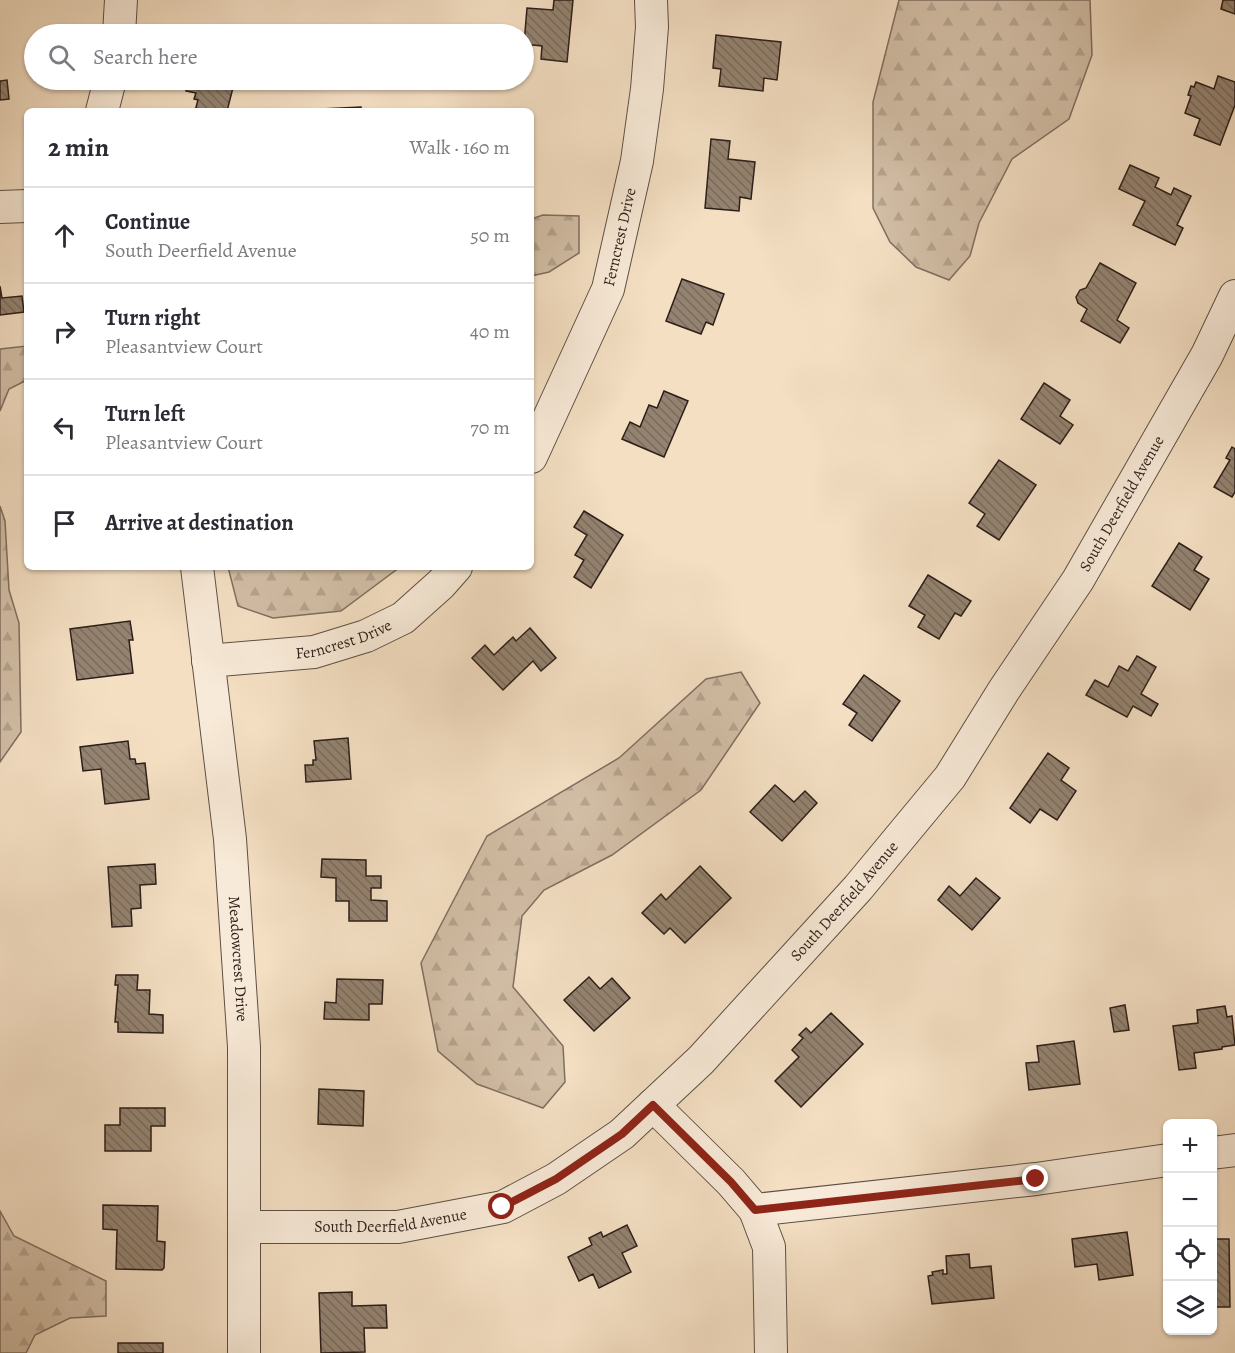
<!DOCTYPE html>
<meta charset="utf-8">
<style>
body{margin:0;font-family:Alegreya,serif;background:#f7f7f7;color:#2b2b33}
.controls{position:absolute;right:18px;bottom:18px;display:grid;overflow:hidden;border-radius:9px;box-shadow:0 2px 4px #0004}
.controls button{width:54px;height:54px;display:grid;place-items:center;padding:0;border:0;border-bottom:2px solid #e1e1e2;background:#fff;color:#2b2b33;font:30px sans-serif}
.stop{position:absolute;width:18px;height:18px;margin:-14px;border:4px solid #8f2418;border-radius:50%;background:#fff}
.stop.end{background:#8f2418;border-color:#fff;box-shadow:0 2px 6px #0008}
.list{margin:0;padding:0;list-style:none}
h2{display:flex;justify-content:space-between;align-items:center;height:78px;margin:0;padding:0 24px;font-size:26px}
h2 small{font-size:20px;font-weight:400;color:#7c7c81}
.list li{display:grid;grid-template-columns:39px 1fr auto;gap:18px;align-items:center;box-sizing:border-box;height:96px;padding:0 24px;border-top:2px solid #e1e1e2}
.list b{display:block;font-size:22px;white-space:nowrap}
.list p{margin:0;font-size:20px;white-space:nowrap;color:#7c7c81}
.list em{font-size:20px;font-style:normal;color:#7c7c81}
.icon{flex:none;width:33px;height:33px;fill:none;stroke:currentColor;stroke-width:2;stroke-linecap:round;stroke-linejoin:round}
.map{position:relative;flex:none;width:1235px;height:1353px;overflow:hidden}
.search{position:absolute;background:#fff;box-shadow:0 2px 4px #0004;left:24px;top:24px;width:510px;height:66px;display:flex;align-items:center;gap:15px;box-sizing:border-box;padding:0 21px;border-radius:33px;color:#7c7c81;font-size:22px}
.panel{position:absolute;background:#fff;box-shadow:0 2px 4px #0004;left:24px;top:108px;width:510px;height:462px;border-radius:9px}
.map>svg:first-child{display:block}
.forest{fill:url(#forest-firs);stroke:#7f6e60;stroke-width:1.5}
.building{fill:url(#building-back-hatch);stroke:#2c1f19;stroke-width:1.5}
.lines{fill:none;stroke-linecap:round;stroke-linejoin:round}
.minor-casing{stroke:#5e4f44;stroke-width:34}
.minor{stroke:#f8ead8;stroke-width:32}
.route{stroke:#8f2418;stroke-width:8}
.labels{text-anchor:middle;dominant-baseline:central;stroke-width:4.5;stroke-linejoin:round;paint-order:stroke}
.street-label{font-size:16px;fill:#2c1f19;stroke:#f8ead8}
</style>
<div class="map">
<svg width="1235" height="1353" viewBox="0 0 1235 1353">
<defs>
<pattern id="forest-firs" width="22" height="20" patternUnits="userSpaceOnUse" patternTransform="scale(1.5)"><rect width="22" height="20" fill="#d2bea6"/><path d="M5 1l3.5 6h-7zM16 11l3.5 6h-7z" fill="#b4a38e"/></pattern>
<pattern id="building-back-hatch" width="6" height="6" patternUnits="userSpaceOnUse" patternTransform="scale(1.5)"><rect width="6" height="6" fill="#948371"/><path d="M-1 5l2 2M0 0l6 6M5-1l2 2" fill="none" stroke="#796b5c"/></pattern>
</defs>
<rect width="100%" height="100%" fill="#f4dfc3"/>
<filter id="stains"><feTurbulence type="fractalNoise" baseFrequency=".00333" numOctaves="4"/><feColorMatrix values="0 0 0 0 .2 0 0 0 0 .09 0 0 0 0 .02 0 0 0 .5 -.17"/></filter>
<radialGradient id="worn" r=".72"><stop offset=".6" stop-color="#630" stop-opacity="0"/><stop offset="1" stop-color="#630" stop-opacity=".3"/></radialGradient>
<!-- forest -->
<g class="forest">
<polygon points="899,0 1090,0 1092,55 1069,119 1012,159 979,223 970,256 949,280 916,267 890,242 873,208 873,102"/>
<polygon points="543,215 579,216 579,253 549,272 531,276 531,219"/>
<polygon points="27,346 27,380 9,389 0,411 0,349"/>
<polygon points="0,506 5,521 9,590 19,623 21,732 0,762"/>
<polygon points="228,567 400,567 341,611 273,618 238,606"/>
<polygon points="741,672 760,703 701,790 612,855 544,890 522,916 513,987 563,1046 565,1082 543,1108 477,1084 438,1051 421,963 487,836 619,758 706,679"/>
<polygon points="0,1211 14,1236 106,1281 106,1316 70,1318 35,1335 26,1353 0,1353"/>
</g>
<!-- building -->
<g class="building">
<polygon points="554,0 573,0 567,62 541,59 542,46 524,44 527,8 553,10"/>
<polygon points="1223,0 1235,0 1235,14 1221,9"/>
<polygon points="716,35 781,42 777,80 764,78 763,91 719,86 721,69 713,68"/>
<polygon points="1218,76 1235,82 1235,105 1220,145 1194,135 1200,119 1185,113 1191,96 1188,95 1191,86 1194,87 1196,82 1214,89"/>
<polygon points="7,80 9,99 0,100 0,81"/>
<polygon points="189,80 212,80 222,82 223,80 235,80 227,111 195,111 198,100 194,99 196,93 186,91"/>
<polygon points="361,107 361,111 321,111 321,109"/>
<polygon points="711,139 730,141 728,159 755,162 751,199 740,197 739,211 705,208"/>
<polygon points="1130,165 1159,178 1155,187 1171,195 1174,188 1191,196 1177,225 1183,228 1175,245 1133,225 1145,201 1119,189"/>
<polygon points="1100,263 1136,283 1117,320 1129,328 1120,343 1081,321 1087,309 1078,303 1076,297 1080,290 1086,288"/>
<polygon points="682,279 724,294 713,325 706,322 701,334 666,321"/>
<polygon points="0,286 2,298 22,296 24,312 0,315"/>
<polygon points="1044,383 1070,400 1060,416 1073,425 1060,444 1021,419"/>
<polygon points="664,391 688,401 664,457 622,439 630,422 640,427 649,405 657,408"/>
<polygon points="1232,447 1235,449 1235,492 1232,497 1214,487 1230,460 1226,458"/>
<polygon points="999,460 1036,485 999,540 977,526 985,514 969,503"/>
<polygon points="584,511 623,535 591,588 574,577 584,560 575,555 587,535 574,527"/>
<polygon points="1179,543 1202,557 1194,570 1209,579 1190,610 1152,586"/>
<polygon points="928,575 971,601 961,616 955,613 939,639 918,627 925,615 909,606"/>
<polygon points="130,621 133,640 129,640 133,673 77,680 70,629"/>
<polygon points="530,628 556,658 541,671 533,661 503,690 472,658 485,645 494,655 513,637 516,641"/>
<polygon points="1137,656 1156,667 1141,694 1158,704 1151,716 1133,706 1127,717 1086,695 1095,680 1108,687 1119,666 1128,671"/>
<polygon points="864,675 900,701 872,741 849,725 857,713 843,704"/>
<polygon points="348,738 351,779 306,782 305,765 313,765 313,760 316,760 314,741"/>
<polygon points="128,741 130,759 135,759 136,764 145,763 149,799 105,804 101,769 83,771 80,747"/>
<polygon points="1048,753 1069,768 1061,780 1076,791 1057,820 1040,809 1030,823 1010,808"/>
<polygon points="775,785 794,802 805,791 817,803 782,841 750,812"/>
<polygon points="322,859 366,860 366,876 381,876 381,888 371,888 371,900 387,901 387,921 349,921 349,901 336,901 336,878 321,877"/>
<polygon points="155,864 156,884 140,885 141,908 131,909 132,926 112,927 108,867"/>
<polygon points="700,866 731,898 685,943 670,928 664,934 642,913 661,894 666,900"/>
<polygon points="976,878 1000,898 972,930 938,900 949,886 960,896"/>
<polygon points="116,975 138,975 137,990 150,990 149,1014 163,1015 163,1033 118,1032 118,1022 115,1022 118,985 115,985"/>
<polygon points="589,977 600,989 612,978 630,998 594,1031 564,1000"/>
<polygon points="337,979 383,980 382,1004 369,1004 369,1020 324,1019 325,1002 336,1003"/>
<polygon points="1125,1005 1129,1030 1114,1032 1110,1008"/>
<polygon points="1225,1006 1227,1017 1232,1016 1235,1045 1222,1047 1222,1049 1194,1053 1196,1068 1179,1070 1173,1026 1198,1023 1197,1010"/>
<polygon points="831,1013 863,1044 801,1107 775,1081 799,1057 792,1050 803,1038 799,1035 806,1028 811,1033"/>
<polygon points="1074,1041 1080,1084 1029,1090 1026,1063 1039,1062 1037,1046"/>
<polygon points="319,1089 364,1091 363,1126 318,1124"/>
<polygon points="120,1108 165,1108 165,1126 151,1126 151,1151 105,1151 105,1125 120,1125"/>
<polygon points="103,1205 158,1206 157,1241 165,1242 164,1268 162,1270 116,1269 117,1230 103,1229"/>
<polygon points="627,1225 637,1246 622,1253 631,1272 599,1288 593,1274 579,1281 568,1257 592,1245 589,1238 601,1232 603,1237"/>
<polygon points="1127,1232 1133,1275 1099,1280 1097,1264 1075,1267 1072,1239"/>
<polygon points="1212,1239 1229,1239 1230,1307 1212,1307"/>
<polygon points="969,1254 970,1268 991,1266 994,1298 932,1304 928,1276 933,1275 932,1272 943,1270 943,1274 947,1274 946,1256"/>
<polygon points="352,1292 352,1306 386,1305 387,1328 364,1328 365,1352 321,1353 319,1293"/>
<rect x="118" y="1343" width="45" height="10"/>
</g>
<g class="lines">
<defs>
<g id="minor">
<polyline points="119,34 121,0"/>
<polyline points="102,111 110,80"/>
<polyline points="0,207 27,206"/>
<path id="s1" d="M531 457 608 289 637 161 647 89 652 27 651 0"/>
<path id="s2" d="M197 567 230 839 244 1047V1353"/>
<path id="s3" d="M208 661 314 652 366 636 403 618 441 584 456 567"/>
<polyline points="653,1105 731,1182 755,1210 1036,1179 1168,1160"/>
<polyline points="1212,1153 1235,1150"/>
<polyline points="755,1210 769,1247 771,1353"/>
<path id="s4" d="M244 1227H398L503 1207 556 1179 622 1134 701 1060 858 888 950 777 1004 690 1078 580 1207 355 1235 296"/>
</g>
</defs>
<!-- minor casing -->
<use href="#minor" class="minor-casing"/>
<!-- minor -->
<use href="#minor" class="minor"/>
</g>
<g class="lines">
<!-- route -->
<polyline class="route" points="502,1207 556,1179 622,1134 653,1105 731,1182 755,1210 1036,1179"/>
</g>
<g class="labels">
<!-- street labels -->
<g class="street-label">
<text stroke="none"><textPath href="#s1" startOffset="238">Ferncrest Drive</textPath></text>
<text stroke="none"><textPath href="#s4" startOffset="1209">South Deerfield Avenue</textPath></text>
<text stroke="none"><textPath href="#s3" startOffset="138">Ferncrest Drive</textPath></text>
<text stroke="none"><textPath href="#s4" startOffset="723">South Deerfield Avenue</textPath></text>
<text stroke="none"><textPath href="#s2" startOffset="394">Meadowcrest Drive</textPath></text>
<text stroke="none"><textPath href="#s4" startOffset="147">South Deerfield Avenue</textPath></text>
</g>
</g>
<rect width="100%" height="100%" filter="url(#stains)"/>
<rect width="100%" height="100%" fill="url(#worn)"/>
</svg>
<div class="controls">
<button>+</button>
<button>−</button>
<button><svg class="icon" aria-label="locate" viewBox="0 0 24 24"><circle cx="12" cy="12" r="6"/><path d="M12 2v4M12 18v4M2 12h4M18 12h4"/></svg></button>
<button><svg class="icon" aria-label="layers" viewBox="0 0 24 24"><path d="M12 4l9 5-9 5-9-5zM3 14l9 5 9-5"/></svg></button>
</div>
<div class="stop" style="left:502px;top:1207px"></div>
<div class="stop end" style="left:1036px;top:1179px"></div>
<div class="search"><svg class="icon" aria-label="search" viewBox="0 0 24 24"><circle cx="10" cy="10" r="6"/><path d="M15 15l6 6"/></svg>Search here</div>
<section class="panel">
<h2>2 min<small>Walk · 160 m</small></h2>
<ul class="list">
<li><svg class="icon" aria-label="ahead" viewBox="0 0 24 24"><path d="M12 20V5M6 11l6-6 6 6"/></svg><div><b>Continue</b><p>South Deerfield Avenue</p></div><em>50 m</em></li>
<li><svg class="icon" aria-label="right" viewBox="0 0 24 24"><path d="M7 20v-9h11M14 6l5 5-5 5"/></svg><div><b>Turn right</b><p>Pleasantview Court</p></div><em>40 m</em></li>
<li><svg class="icon" aria-label="left" viewBox="0 0 24 24"><path d="M17 20v-9H6M10 6l-5 5 5 5"/></svg><div><b>Turn left</b><p>Pleasantview Court</p></div><em>70 m</em></li>
<li><svg class="icon" aria-label="arrive" viewBox="0 0 24 24"><path d="M6 21V4h12l-3 4 3 4H6"/></svg><div><b>Arrive at destination</b></div></li>
</ul>
</section>
</div>
